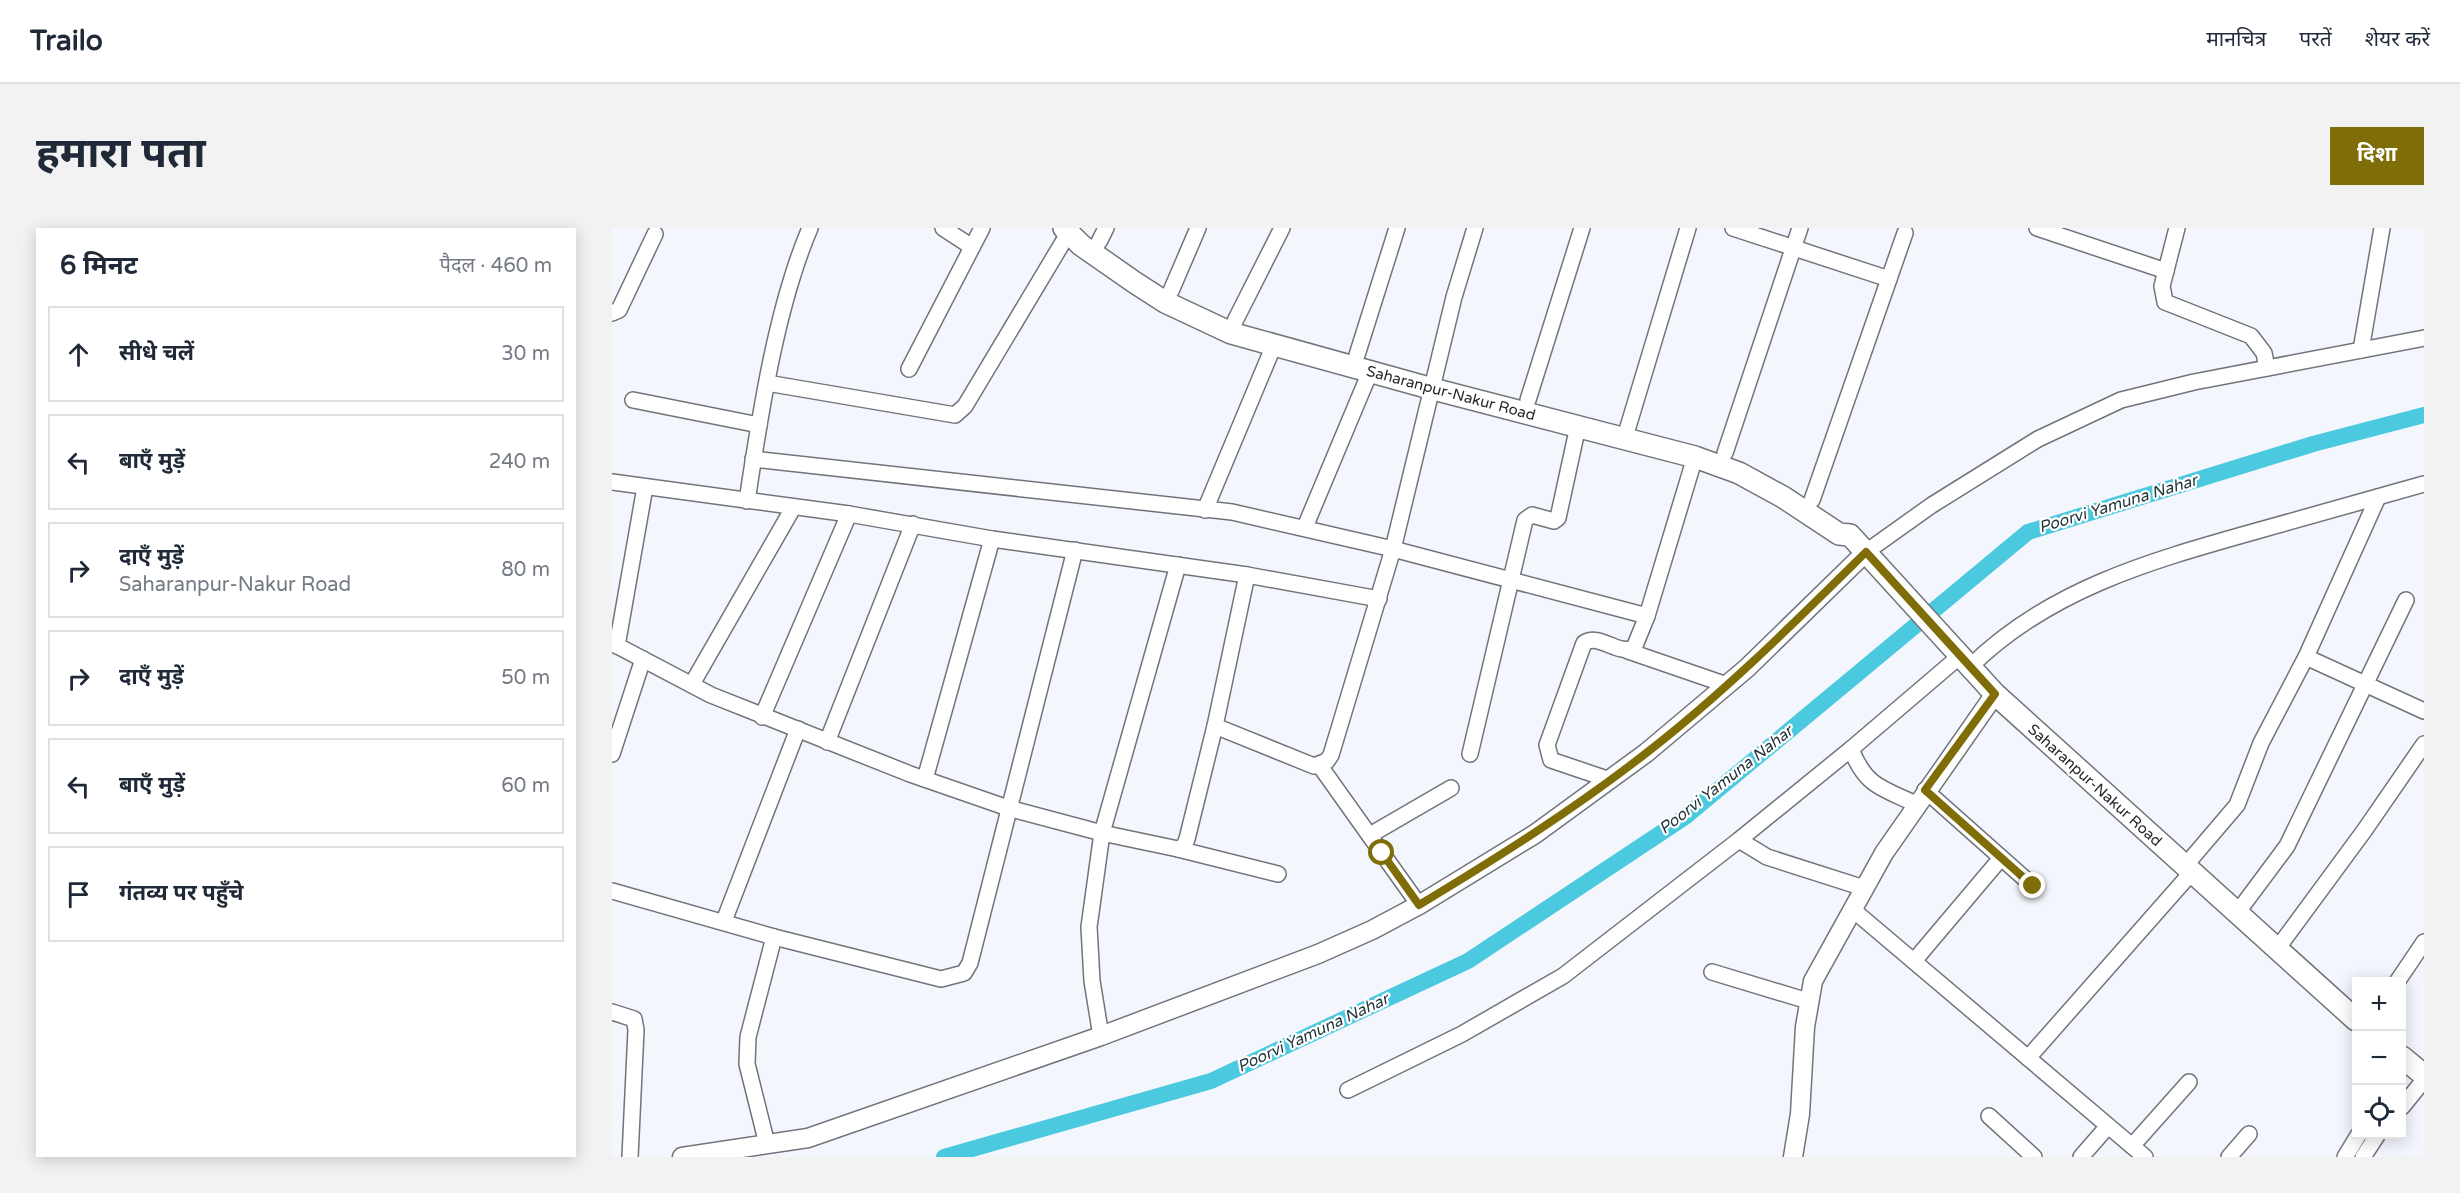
<!DOCTYPE html>
<html lang="hi">
<meta charset="utf-8">
<style>
body{margin:0;font-family:"Varela Round","Noto Sans Devanagari",sans-serif;background:#f2f2f3;color:#1f2937}
.controls{position:absolute;right:18px;bottom:18px;display:grid;overflow:hidden;border-radius:0px;box-shadow:0 3px 15px #0003}
.controls button{width:54px;height:54px;display:grid;place-items:center;padding:0;border:0;border-bottom:2px solid #e0e1e3;background:#fff;color:#1f2937;font:30px sans-serif}
.stop{position:absolute;width:18px;height:18px;margin:-14px;border:4px solid #7f6d08;border-radius:50%;background:#fff}
.stop.end{background:#7f6d08;border-color:#fff;box-shadow:0 2px 6px #0008}
.list{margin:0;padding:0;list-style:none}
h2{display:flex;justify-content:space-between;align-items:center;height:78px;margin:0;padding:0 24px;font-size:26px}
h2 small{font-size:20px;font-weight:400;color:#747a83}
.list li{display:grid;grid-template-columns:39px 1fr auto;gap:18px;align-items:center;box-sizing:border-box;height:96px;margin:0 12px 12px;padding:0 12px;border:2px solid #e0e1e3;border-radius:0px}
.list b{display:block;font-size:22px;white-space:nowrap}
.list p{margin:0;font-size:20px;white-space:nowrap;color:#747a83}
.list em{font-size:20px;font-style:normal;color:#747a83}
.icon{flex:none;width:33px;height:33px;fill:none;stroke:currentColor;stroke-width:2;stroke-linecap:round;stroke-linejoin:round}
.map{position:relative;flex:none;width:1812px;height:929px;overflow:hidden;border-radius:0px}
header{display:flex;align-items:center;gap:36px;box-sizing:border-box;height:84px;padding:0 30px;background:#fff;border-bottom:2px solid #e0e1e3}
header strong{font-size:28px}
nav{display:flex;gap:33px;margin-inline-start:auto;font-size:21px}
.intro{display:flex;align-items:center;justify-content:space-between;box-sizing:border-box;height:144px;padding:0 36px}
h1{margin:0;font-size:42px}
.button{padding:15px 27px;border-radius:0px;background:#7f6d08;color:#fff;font-size:21px;font-weight:700}
main{display:flex;gap:36px;padding:0 36px}
aside{flex:1;background:#fff;border-radius:0px;box-shadow:0 3px 15px #0003}
.map>svg:first-child{display:block}
.lines{fill:none;stroke-linecap:round;stroke-linejoin:round}
.canal{stroke:#4bc9de;stroke-width:16}
.minor-casing{stroke:#72747a;stroke-width:18}
.tertiary-casing{stroke:#72747a;stroke-width:21}
.secondary-casing{stroke:#72747a;stroke-width:24}
.minor{stroke:#fff;stroke-width:15}
.tertiary{stroke:#fff;stroke-width:18}
.secondary{stroke:#fff;stroke-width:21}
.route{stroke:#7f6d08;stroke-width:8}
.labels{text-anchor:middle;dominant-baseline:central;stroke-width:4.5;stroke-linejoin:round;paint-order:stroke}
.street-label{font-size:15px;fill:#26272a;stroke:#fff}
.water-label{font-size:16px;font-style:italic;fill:#1e3438;stroke:#fff}
</style>
<header>
<strong>Trailo</strong>
<nav><a>मानचित्र</a><a>परतें</a><a>शेयर करें</a></nav>
</header>
<div class="intro"><h1>हमारा पता</h1><a class="button">दिशा</a></div>
<main>
<aside>
<h2>6 मिनट<small>पैदल · 460 m</small></h2>
<ul class="list">
<li><svg class="icon" aria-label="ahead" viewBox="0 0 24 24"><path d="M12 20V5M6 11l6-6 6 6"/></svg><div><b>सीधे चलें</b></div><em>30 m</em></li>
<li><svg class="icon" aria-label="left" viewBox="0 0 24 24"><path d="M17 20v-9H6M10 6l-5 5 5 5"/></svg><div><b>बाएँ मुड़ें</b></div><em>240 m</em></li>
<li><svg class="icon" aria-label="right" viewBox="0 0 24 24"><path d="M7 20v-9h11M14 6l5 5-5 5"/></svg><div><b>दाएँ मुड़ें</b><p>Saharanpur-Nakur Road</p></div><em>80 m</em></li>
<li><svg class="icon" aria-label="right" viewBox="0 0 24 24"><path d="M7 20v-9h11M14 6l5 5-5 5"/></svg><div><b>दाएँ मुड़ें</b></div><em>50 m</em></li>
<li><svg class="icon" aria-label="left" viewBox="0 0 24 24"><path d="M17 20v-9H6M10 6l-5 5 5 5"/></svg><div><b>बाएँ मुड़ें</b></div><em>60 m</em></li>
<li><svg class="icon" aria-label="arrive" viewBox="0 0 24 24"><path d="M6 21V4h12l-3 4 3 4H6"/></svg><div><b>गंतव्य पर पहुँचे</b></div></li>
</ul>
</aside>
<div class="map">
<svg width="1812" height="929" viewBox="0 0 1812 929">
<rect width="100%" height="100%" fill="#f4f6fd"/>
<g class="lines">
<!-- canal -->
<polyline class="canal" points="332,929 599,853 856,733 1073,589 1416,304 1701,216 1812,187"/>
<defs>
<g id="minor">
<polyline points="331,0 360,19"/>
<polyline points="1121,0 1277,51"/>
<polyline points="1425,0 1554,43"/>
<polyline points="1565,0 1550,58 1553,74 1639,108 1652,125 1655,140"/>
<polyline points="487,14 494,0"/>
<polyline points="559,63 586,0"/>
<polyline points="0,85 7,82 43,6"/>
<polyline points="623,93 670,0"/>
<polyline points="1749,122 1770,0"/>
<polyline points="745,127 785,0"/>
<polyline points="297,141 370,0"/>
<polyline points="155,155 343,187 353,178 457,4"/>
<polyline points="21,172 147,197"/>
<polyline points="916,172 970,0"/>
<polyline points="1016,199 1076,0"/>
<polyline points="1113,225 1188,0"/>
<polyline points="141,231 620,284 781,321 1035,388 1083,229"/>
<polyline points="0,254 237,286 380,311 635,347 767,371"/>
<polyline points="1200,272 1293,5"/>
<path d="M135 273C148 187 164 80 198 0"/>
<polyline points="593,282 662,117"/>
<polyline points="693,299 758,144"/>
<polyline points="1254,324 1320,277 1426,211 1509,172 1582,154 1812,110"/>
<polyline points="0,415 99,467 298,546 396,580 490,605 566,621 572,618 575,611 603,498 635,347"/>
<polyline points="5,418 33,259"/>
<polyline points="1016,423 1115,457"/>
<polyline points="1694,429 1812,483"/>
<path d="M1357 440C1435 362 1538 333 1641 304 1698 288 1755 272 1812 256"/>
<polyline points="80,456 181,280"/>
<polyline points="150,489 237,286"/>
<polyline points="603,498 702,538 715,533 719,527 781,321 842,69 863,0"/>
<polyline points="215,514 301,296"/>
<path d="M1239 521C1254 559 1270 560 1304 576"/>
<polyline points="0,526 31,431"/>
<polyline points="858,526 913,292 920,287 942,293 946,290 966,198"/>
<polyline points="708,538 807,677"/>
<polyline points="313,551 380,311"/>
<path d="M998 552 939 532 935 517 972 415C988 405 1004 427 1022 420L1035 388"/>
<polyline points="1313,562 1421,658"/>
<polyline points="758,607 839,560"/>
<polyline points="1127,612 1155,629 1252,660"/>
<polyline points="566,621 666,646"/>
<polyline points="1573,638 1625,577 1649,515 1694,429 1766,269"/>
<polyline points="0,663 162,709 329,751 352,745 358,735 463,322"/>
<polyline points="1240,681 1533,929"/>
<polyline points="1625,685 1675,618 1794,372"/>
<polyline points="112,693 186,501"/>
<polyline points="1665,721 1752,603 1812,516"/>
<polyline points="1302,733 1389,630"/>
<polyline points="1100,744 1196,773"/>
<polyline points="1785,754 1812,714"/>
<polyline points="0,784 22,791 24,802 18,929"/>
<polyline points="489,808 480,753 477,699 490,605 566,337"/>
<polyline points="1416,830 1580,644"/>
<polyline points="736,862 850,806 951,748 1127,612 1239,521 1348,428"/>
<polyline points="1790,879 1812,852"/>
<polyline points="1377,888 1422,929"/>
<polyline points="155,916 135,836 136,809 162,709"/>
<polyline points="1520,918 1577,854"/>
<polyline points="1469,929 1496,898"/>
<polyline points="1617,929 1637,906"/>
<polyline points="1733,929 1747,906"/>
<polyline points="1751,929 1766,906"/>
</g>
<g id="tertiary">
<polyline points="70,929 196,910 489,808 706,726 760,702 807,677 923,606 1034,525 1135,440 1254,324"/>
<polyline points="1181,929 1188,886 1193,799 1201,753 1272,625 1383,466"/>
</g>
<g id="secondary">
<polyline points="452,0 469,17 522,54 553,74 619,105 821,161 1083,229 1127,245 1171,269 1227,306 1238,307 1383,466 1744,792"/>
<polyline points="1790,829 1812,847"/>
</g>
</defs>
<!-- minor casing -->
<use href="#minor" class="minor-casing"/>
<!-- tertiary casing -->
<use href="#tertiary" class="tertiary-casing"/>
<!-- secondary casing -->
<use href="#secondary" class="secondary-casing"/>
<!-- minor -->
<use href="#minor" class="minor"/>
<!-- tertiary -->
<use href="#tertiary" class="tertiary"/>
<!-- secondary -->
<use href="#secondary" class="secondary"/>
</g>
<g class="lines">
<!-- route -->
<path class="route" d="M770 625 807 677C885 630 961 582 1033 526 1112 465 1183 394 1254 324L1383 466 1313 562 1421 658"/>
</g>
<g class="labels">
<!-- street labels -->
<g class="street-label">
<text transform="translate(839 165) rotate(15)">Saharanpur-Nakur Road</text>
<text transform="translate(1483 557) rotate(42)">Saharanpur-Nakur Road</text>
</g>
<!-- water labels -->
<g class="water-label">
<text transform="translate(1506 276) rotate(-17)">Poorvi Yamuna Nahar</text>
<text transform="translate(1114 552) rotate(-38)">Poorvi Yamuna Nahar</text>
<text transform="translate(701 805) rotate(-25)">Poorvi Yamuna Nahar</text>
</g>
</g>
</svg>
<div class="controls">
<button>+</button>
<button>−</button>
<button><svg class="icon" aria-label="locate" viewBox="0 0 24 24"><circle cx="12" cy="12" r="6"/><path d="M12 2v4M12 18v4M2 12h4M18 12h4"/></svg></button>
</div>
<div class="stop" style="left:770px;top:625px"></div>
<div class="stop end" style="left:1421px;top:658px"></div>
</div>
</main>
